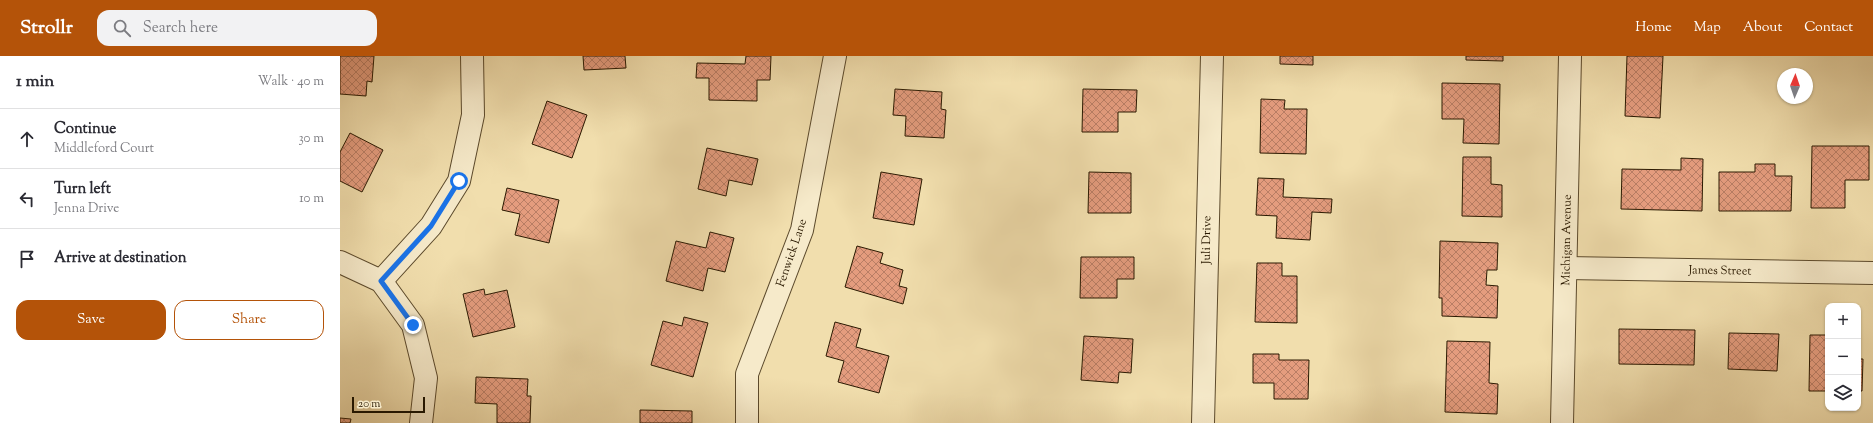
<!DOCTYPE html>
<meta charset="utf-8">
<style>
body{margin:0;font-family:"Sorts Mill Goudy",serif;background:#f2f2f3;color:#2b2b33}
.controls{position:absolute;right:12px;bottom:12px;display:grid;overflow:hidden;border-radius:8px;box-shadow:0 1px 3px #0004}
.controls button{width:36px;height:36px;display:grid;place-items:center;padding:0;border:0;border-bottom:1px solid #e1e1e2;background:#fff;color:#2b2b33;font:20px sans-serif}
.compass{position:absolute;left:1437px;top:12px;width:36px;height:36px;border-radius:50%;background:#fff;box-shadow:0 1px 3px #0004;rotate:2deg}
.scale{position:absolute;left:12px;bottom:10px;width:73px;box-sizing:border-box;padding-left:4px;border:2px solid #2a1901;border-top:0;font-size:11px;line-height:14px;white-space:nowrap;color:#2a1901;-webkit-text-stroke:3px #f6eaca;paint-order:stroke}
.stop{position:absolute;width:12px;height:12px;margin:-9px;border:3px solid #1a73e8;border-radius:50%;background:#fff}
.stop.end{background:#1a73e8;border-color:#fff;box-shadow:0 1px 4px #0008}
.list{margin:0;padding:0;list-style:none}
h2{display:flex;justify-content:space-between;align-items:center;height:52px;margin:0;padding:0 16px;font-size:17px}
h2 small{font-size:13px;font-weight:400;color:#7c7c81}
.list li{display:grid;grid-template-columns:26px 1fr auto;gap:12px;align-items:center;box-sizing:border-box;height:60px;padding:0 16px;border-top:1px solid #e1e1e2}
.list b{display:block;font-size:15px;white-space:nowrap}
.list p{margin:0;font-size:13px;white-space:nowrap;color:#7c7c81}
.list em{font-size:13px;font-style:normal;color:#7c7c81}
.actions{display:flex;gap:8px;padding:12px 16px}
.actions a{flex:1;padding:9px 0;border:1px solid #b45309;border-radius:12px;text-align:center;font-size:14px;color:#b45309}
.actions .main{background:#b45309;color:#fff}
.icon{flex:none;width:22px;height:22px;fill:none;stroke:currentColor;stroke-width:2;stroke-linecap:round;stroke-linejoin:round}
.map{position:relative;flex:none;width:1533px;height:367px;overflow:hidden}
header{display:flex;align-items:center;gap:24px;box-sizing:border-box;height:56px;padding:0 20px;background:#b45309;color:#fff}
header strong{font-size:19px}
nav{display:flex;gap:22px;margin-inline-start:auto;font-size:14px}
.search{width:280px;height:36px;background:#f2f2f3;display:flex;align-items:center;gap:10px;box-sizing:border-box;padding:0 14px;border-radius:12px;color:#7c7c81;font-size:15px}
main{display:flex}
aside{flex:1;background:#fff}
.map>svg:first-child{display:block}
.building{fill:url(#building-cross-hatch);stroke:#2a1901}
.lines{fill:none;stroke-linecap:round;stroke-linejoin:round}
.minor-casing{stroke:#5c4a2c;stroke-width:24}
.minor{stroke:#f6eaca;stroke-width:22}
.route{stroke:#1a73e8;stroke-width:5}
.labels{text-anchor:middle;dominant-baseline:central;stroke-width:3;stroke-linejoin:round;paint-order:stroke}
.street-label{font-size:12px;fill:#2a1901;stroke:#f6eaca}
</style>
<header>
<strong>Strollr</strong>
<div class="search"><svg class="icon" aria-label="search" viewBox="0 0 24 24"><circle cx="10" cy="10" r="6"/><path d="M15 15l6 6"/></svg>Search here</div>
<nav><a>Home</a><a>Map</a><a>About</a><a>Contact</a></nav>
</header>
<main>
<aside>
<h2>1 min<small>Walk · 40 m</small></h2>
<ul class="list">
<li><svg class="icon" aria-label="ahead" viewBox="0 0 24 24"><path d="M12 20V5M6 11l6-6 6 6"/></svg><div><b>Continue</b><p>Middleford Court</p></div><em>30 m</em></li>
<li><svg class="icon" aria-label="left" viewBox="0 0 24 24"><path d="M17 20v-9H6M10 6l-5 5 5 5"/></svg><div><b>Turn left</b><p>Jenna Drive</p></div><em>10 m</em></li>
<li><svg class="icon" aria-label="arrive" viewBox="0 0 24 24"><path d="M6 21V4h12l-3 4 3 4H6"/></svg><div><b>Arrive at destination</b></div></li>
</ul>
<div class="actions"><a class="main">Save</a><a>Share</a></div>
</aside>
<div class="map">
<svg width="1533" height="367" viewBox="0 0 1533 367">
<defs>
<pattern id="building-cross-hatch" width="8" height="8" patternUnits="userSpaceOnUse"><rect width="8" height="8" fill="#e49c7e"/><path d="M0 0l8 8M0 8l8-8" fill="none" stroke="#b97e65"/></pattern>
</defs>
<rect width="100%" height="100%" fill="#f1dead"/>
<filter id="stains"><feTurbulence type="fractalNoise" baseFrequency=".005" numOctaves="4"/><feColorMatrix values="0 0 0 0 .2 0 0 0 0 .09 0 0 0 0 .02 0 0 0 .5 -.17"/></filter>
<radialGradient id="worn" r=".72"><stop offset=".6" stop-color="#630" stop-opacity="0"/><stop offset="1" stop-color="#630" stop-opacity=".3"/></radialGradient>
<!-- building -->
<g class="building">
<polygon points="0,0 34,0 32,26 27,25 26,40 0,38"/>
<polygon points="243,0 285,0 286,12 244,14"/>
<polygon points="406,0 431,0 430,24 417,24 417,45 369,44 369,22 356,22 357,7 405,8"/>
<polygon points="940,0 973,0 973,9 940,8"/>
<polygon points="1126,0 1163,0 1163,5 1126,4"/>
<polygon points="1287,0 1323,0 1320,62 1285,60"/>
<polygon points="1102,27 1160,28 1159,88 1123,87 1124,63 1102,63"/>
<polygon points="555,33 602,36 601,53 606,54 604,82 565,80 566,60 553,59"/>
<polygon points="743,33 797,34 796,56 778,56 778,76 742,76"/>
<polygon points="921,43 945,44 944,53 967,53 966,98 920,97"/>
<polygon points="207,45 247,59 232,102 192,88"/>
<polygon points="10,77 43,94 22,136 0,125 0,96"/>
<polygon points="1472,90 1529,90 1529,124 1505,124 1505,152 1471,152"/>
<polygon points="367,92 418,103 412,129 389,124 386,140 358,133"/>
<polygon points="1123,101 1151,101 1151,128 1162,129 1162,161 1122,160"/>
<polygon points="1341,102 1363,103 1362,155 1281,153 1282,113 1341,114"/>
<polygon points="1415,108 1435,108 1435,120 1452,120 1451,155 1379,155 1379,116 1415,116"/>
<polygon points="541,116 582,123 574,169 533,162"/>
<polygon points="749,116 791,117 791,157 748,157"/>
<polygon points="918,122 944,123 943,141 992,143 991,157 972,156 970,184 936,182 937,160 916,159"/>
<polygon points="167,132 219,144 209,187 175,179 180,158 162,154"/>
<polygon points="370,176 394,182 385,216 368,212 363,235 326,225 336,185 366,192"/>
<polygon points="1100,185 1158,187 1157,214 1147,214 1146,229 1158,230 1157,262 1102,260 1102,242 1099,242"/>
<polygon points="517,190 543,197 540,207 563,214 559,230 567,232 563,248 505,231"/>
<polygon points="741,201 794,201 794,223 777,223 777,242 740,242"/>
<polygon points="917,207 942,207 942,220 957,220 957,267 915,266"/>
<polygon points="144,233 145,239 167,234 175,271 133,281 123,238"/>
<polygon points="344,261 368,267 353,321 311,309 323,265 342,270"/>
<polygon points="495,266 521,273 516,291 549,300 539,337 498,326 504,305 486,300"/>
<polygon points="1279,273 1355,274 1354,309 1279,308"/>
<polygon points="1389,277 1439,278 1437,315 1388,313"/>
<polygon points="1470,279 1488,279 1488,335 1469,335"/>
<polygon points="744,280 793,283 791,317 779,316 778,327 741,324"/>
<polygon points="1107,285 1150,286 1149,327 1158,328 1157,358 1105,356"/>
<polygon points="913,298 939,298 939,304 969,304 968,343 934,343 934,327 913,327"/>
<polygon points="1518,303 1523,303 1522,335 1518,335"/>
<polygon points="136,321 188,323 187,340 191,340 190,367 157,367 157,348 135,347"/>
<polygon points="300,354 352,355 352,367 300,367"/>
<polygon points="0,362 11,363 10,367 0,367"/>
</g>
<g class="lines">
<defs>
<g id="minor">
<polyline points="0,206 41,225 73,269 86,322 81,367"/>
<polyline points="1226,212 1533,217"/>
<polyline points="41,225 91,170 119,125 133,59 132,0"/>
<polyline points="407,367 407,318 462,174 495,0"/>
<polyline points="863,367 872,0"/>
<polyline points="1222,367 1230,0"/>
</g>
</defs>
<!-- minor casing -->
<use href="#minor" class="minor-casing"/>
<!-- minor -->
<use href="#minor" class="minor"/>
</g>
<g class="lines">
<!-- route -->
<polyline class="route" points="73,269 41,225 91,170 119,125"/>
</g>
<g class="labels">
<!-- street labels -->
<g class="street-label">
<text transform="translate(867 184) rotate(-89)">Juli Drive</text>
<text transform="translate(1227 184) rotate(-89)">Michigan Avenue</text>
<text transform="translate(452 197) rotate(-71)">Fenwick Lane</text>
<text transform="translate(1380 215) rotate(1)">James Street</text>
</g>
</g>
<rect width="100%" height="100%" filter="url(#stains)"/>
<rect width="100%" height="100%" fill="url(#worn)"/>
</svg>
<div class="controls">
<button>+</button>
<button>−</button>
<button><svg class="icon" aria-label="layers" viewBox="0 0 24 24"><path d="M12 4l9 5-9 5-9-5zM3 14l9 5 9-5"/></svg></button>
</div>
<svg class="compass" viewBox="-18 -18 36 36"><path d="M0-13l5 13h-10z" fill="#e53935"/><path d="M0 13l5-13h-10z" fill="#7c7c81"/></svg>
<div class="scale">20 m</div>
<div class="stop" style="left:119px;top:125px"></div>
<div class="stop end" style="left:73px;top:269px"></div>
</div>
</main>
